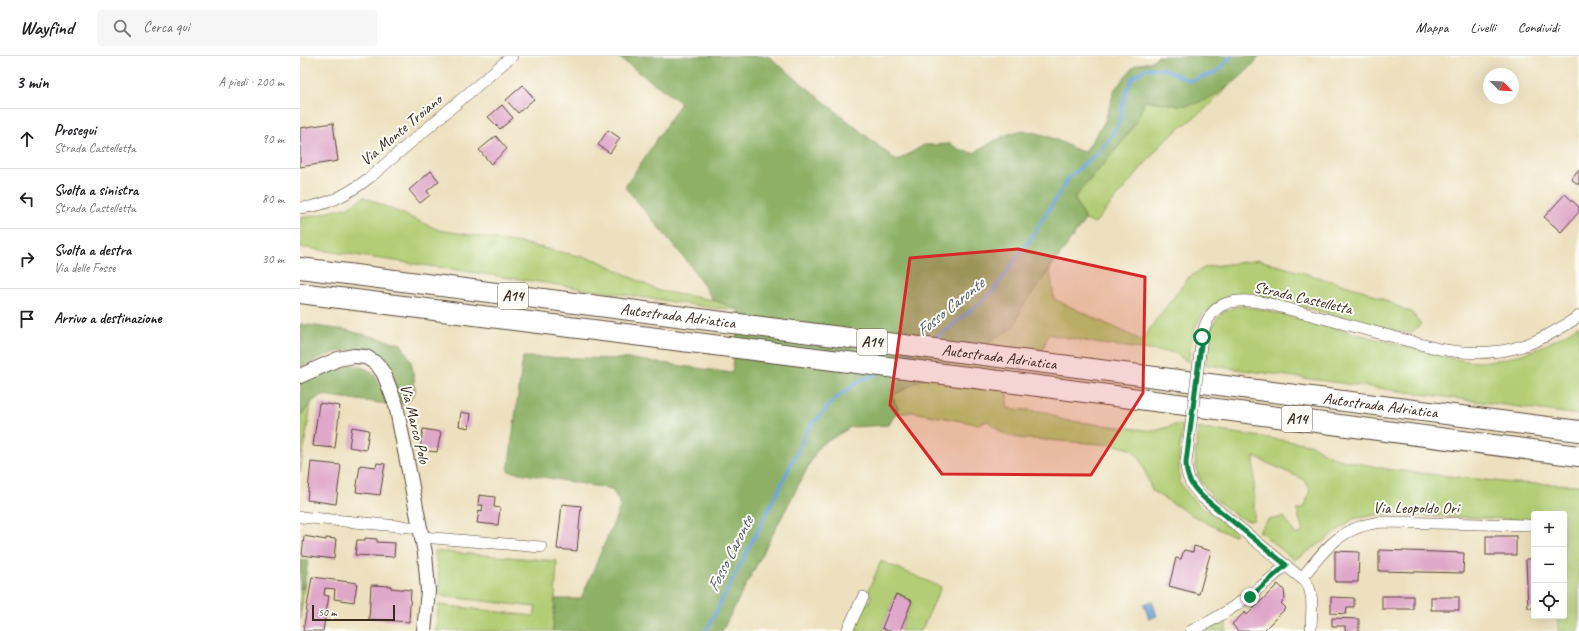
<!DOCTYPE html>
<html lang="it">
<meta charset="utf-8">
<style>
body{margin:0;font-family:Caveat,sans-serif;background:#f6f6f6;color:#202124}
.controls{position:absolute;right:12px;bottom:12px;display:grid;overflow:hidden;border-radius:4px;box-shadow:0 4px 16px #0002}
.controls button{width:36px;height:36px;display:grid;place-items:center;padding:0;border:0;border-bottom:1px solid #e0e0e0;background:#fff;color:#202124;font:20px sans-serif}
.compass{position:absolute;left:1183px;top:12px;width:36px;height:36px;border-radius:50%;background:#fff;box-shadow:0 4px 16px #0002;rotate:114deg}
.scale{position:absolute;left:12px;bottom:10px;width:83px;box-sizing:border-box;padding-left:4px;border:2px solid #3b2a1e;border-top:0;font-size:11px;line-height:14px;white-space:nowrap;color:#3b2a1e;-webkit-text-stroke:3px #fdfcf7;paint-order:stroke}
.stop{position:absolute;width:12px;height:12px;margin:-9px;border:3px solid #0b8043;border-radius:50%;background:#fff}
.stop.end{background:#0b8043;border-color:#fff;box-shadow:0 1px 4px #0008}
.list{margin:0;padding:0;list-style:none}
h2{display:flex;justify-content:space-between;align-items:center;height:52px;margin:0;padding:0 16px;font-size:17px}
h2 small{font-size:13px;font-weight:400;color:#757577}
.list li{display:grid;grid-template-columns:26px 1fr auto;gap:12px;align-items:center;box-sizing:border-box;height:60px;padding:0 16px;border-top:1px solid #e0e0e0}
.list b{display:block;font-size:15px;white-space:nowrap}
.list p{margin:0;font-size:13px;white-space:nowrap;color:#757577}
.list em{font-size:13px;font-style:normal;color:#757577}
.icon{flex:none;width:22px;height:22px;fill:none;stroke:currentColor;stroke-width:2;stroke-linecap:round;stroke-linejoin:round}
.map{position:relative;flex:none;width:1279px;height:575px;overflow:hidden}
header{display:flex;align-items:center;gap:24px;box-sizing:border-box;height:56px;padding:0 20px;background:#fff;border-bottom:1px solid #e0e0e0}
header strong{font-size:19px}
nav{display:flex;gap:22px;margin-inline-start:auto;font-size:14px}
.search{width:280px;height:36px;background:#f6f6f6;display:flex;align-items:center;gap:10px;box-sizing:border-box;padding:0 14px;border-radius:4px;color:#757577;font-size:15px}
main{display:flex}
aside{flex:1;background:#fff}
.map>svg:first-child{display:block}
.green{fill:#b2cd74;stroke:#767c49}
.forest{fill:#8db066;stroke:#646d42}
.water{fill:#6ca2d9;stroke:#54667c}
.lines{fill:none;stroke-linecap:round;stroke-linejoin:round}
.stream{stroke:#6ca2d9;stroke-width:3.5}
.building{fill:#dfa7c9}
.minor-casing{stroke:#564536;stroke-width:12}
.tertiary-casing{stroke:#564536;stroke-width:16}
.motorway-casing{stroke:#564536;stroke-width:22}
.minor{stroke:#fff;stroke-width:11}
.tertiary{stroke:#fff;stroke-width:14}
.motorway{stroke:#fff;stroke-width:20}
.minor-bridge-casing{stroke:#564536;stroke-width:12;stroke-linecap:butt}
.minor-bridge{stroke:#fff;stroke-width:11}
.route{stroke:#0b8043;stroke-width:5}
.marked{fill:#d62828;fill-opacity:0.2;stroke:#d62828;stroke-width:3;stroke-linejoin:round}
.labels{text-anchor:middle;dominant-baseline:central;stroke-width:4;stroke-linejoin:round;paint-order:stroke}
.shield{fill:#fdfcf7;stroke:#75695f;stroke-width:1}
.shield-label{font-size:15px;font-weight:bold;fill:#3b2a1e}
.street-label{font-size:16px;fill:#3b2a1e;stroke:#fdfcf7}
.water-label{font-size:17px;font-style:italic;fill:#4f5a69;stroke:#fdfcf7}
</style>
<header>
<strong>Wayfind</strong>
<div class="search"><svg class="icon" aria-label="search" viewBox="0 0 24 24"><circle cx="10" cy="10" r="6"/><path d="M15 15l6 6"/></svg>Cerca qui</div>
<nav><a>Mappa</a><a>Livelli</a><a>Condividi</a></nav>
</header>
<main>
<aside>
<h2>3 min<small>A piedi · 200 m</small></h2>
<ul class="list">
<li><svg class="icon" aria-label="ahead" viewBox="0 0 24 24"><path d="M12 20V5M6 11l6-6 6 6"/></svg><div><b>Prosegui</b><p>Strada Castelletta</p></div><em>90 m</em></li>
<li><svg class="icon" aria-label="left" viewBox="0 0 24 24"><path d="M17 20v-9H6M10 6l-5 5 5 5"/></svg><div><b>Svolta a sinistra</b><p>Strada Castelletta</p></div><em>80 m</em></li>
<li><svg class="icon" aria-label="right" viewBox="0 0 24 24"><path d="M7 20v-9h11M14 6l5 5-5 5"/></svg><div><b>Svolta a destra</b><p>Via delle Fosse</p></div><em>30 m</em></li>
<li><svg class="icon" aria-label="arrive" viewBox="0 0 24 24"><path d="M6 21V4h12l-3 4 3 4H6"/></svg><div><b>Arrivo a destinazione</b></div></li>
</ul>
</aside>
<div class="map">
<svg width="1279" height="575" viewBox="0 0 1279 575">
<rect width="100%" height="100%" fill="#fdfcf7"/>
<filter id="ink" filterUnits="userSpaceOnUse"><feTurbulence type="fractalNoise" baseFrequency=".025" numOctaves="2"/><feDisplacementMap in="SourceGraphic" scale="8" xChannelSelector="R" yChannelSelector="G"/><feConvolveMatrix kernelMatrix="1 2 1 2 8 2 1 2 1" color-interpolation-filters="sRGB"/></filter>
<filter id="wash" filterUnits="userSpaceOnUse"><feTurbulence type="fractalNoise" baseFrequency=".012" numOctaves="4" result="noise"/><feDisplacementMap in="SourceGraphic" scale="16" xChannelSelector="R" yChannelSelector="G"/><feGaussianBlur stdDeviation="0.9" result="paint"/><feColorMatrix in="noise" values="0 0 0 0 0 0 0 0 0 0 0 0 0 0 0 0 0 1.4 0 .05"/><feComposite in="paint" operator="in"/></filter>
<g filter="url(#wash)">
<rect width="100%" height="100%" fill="#ede0be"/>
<!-- green -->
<g class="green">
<polygon points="928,31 906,52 864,85 795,167 785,164 774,142 819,90 835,68 845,45 888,49 907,42"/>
<polygon points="64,141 139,174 220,187 297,204 359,235 413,244 440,254 415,252 0,191 0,162 17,159 48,151"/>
<path d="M959 204 1065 235 1112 257 1121 268 1111 277 1091 274 957 239C950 239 941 237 935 239 920 242 905 254 898 266 891 277 891 294 888 306L875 297 802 288 748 278 743 294 712 290 707 352 747 356 762 364 854 375 875 369 883 370 879 398V426L895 446 932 473 936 478 934 479 928 478 897 462 852 435 840 402 831 393 815 389 717 382 702 377 688 365 677 368 613 356 595 358 598 353 592 340 714 271 721 253 750 213 754 243 841 284 889 221 906 211Z"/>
<path d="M939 250 960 253 1151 302C1160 304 1170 306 1179 306 1215 304 1250 290 1279 269V359L906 309C908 292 908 269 922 257 927 254 934 252 939 250Z"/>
<polygon points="11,348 0,416 0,360"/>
<path d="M899 372 1009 388 1037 403 1092 414 1213 427 1279 429V575H1258V560H1264V458H1234V464L1082 458 1053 463 1023 486 994 504 959 475 968 464 984 461 996 479 1003 476 997 454 1005 451 1010 433 1003 423 954 401V464C944 466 937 460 929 454 913 442 898 430 896 408 894 397 898 383 899 372Z"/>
<polygon points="134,495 257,505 253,575 135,575 139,549 234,560 236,551 140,540 140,525"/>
<polygon points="581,505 641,531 621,575 600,575 612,545 596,538 582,572 588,575 551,575 562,548 568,548 571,540 568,536"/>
<polygon points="4,531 0,563 0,533"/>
<polygon points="926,564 926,575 904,575"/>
</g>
<!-- forest -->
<g class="forest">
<path d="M317 0H468L597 105 624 89 650 88 662 95 674 97C708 77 718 67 757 84 767 88 774 94 785 96L805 65 815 33 835 9 850 6 858 0H959C947 20 912 45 889 49 876 51 859 45 845 45L835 68 819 90 774 142 785 164 721 253 714 271 592 340 598 353 589 369 551 371 519 390 422 575H253L255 543H281L321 449 312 433 208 415 223 301 332 303 432 317 440 254 413 244 392 211 325 131 381 47Z"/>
<path d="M0 268 46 274 101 288 111 305 114 322 115 336 109 345 101 349C96 333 92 314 80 302 76 298 69 296 64 295 39 291 21 301 0 312Z"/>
<path d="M44 308C77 311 76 320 87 348L22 339 14 344 0 360V324Z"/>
<polygon points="0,504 8,505 4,531 0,533"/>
</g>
<!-- water -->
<polygon class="water" points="852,545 857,560 849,563 844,548"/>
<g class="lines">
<!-- stream -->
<g class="stream">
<polyline points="632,284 642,278 692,237 729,185 769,122 783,109 797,98 811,81 821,62 824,43 832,22 847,12 863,13 891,25 917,16 932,0"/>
<polyline points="600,304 611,297"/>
<polyline points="406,575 478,435 508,373 535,343 559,325 577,318"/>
</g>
</g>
<g id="blocks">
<!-- building -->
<g class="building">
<polygon points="223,29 234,43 218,57 206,44"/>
<polygon points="202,49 213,62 200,73 188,61"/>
<polygon points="33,67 38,105 0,111 0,72"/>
<polygon points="308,74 320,82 310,97 298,89"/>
<polygon points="196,80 207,93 191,108 179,94"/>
<polygon points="1279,113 1279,129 1271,123"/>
<polygon points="131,115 139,125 127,135 130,139 120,147 109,134"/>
<polygon points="1265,138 1279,151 1279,156 1261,176 1244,161"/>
<polygon points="19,347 40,350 35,392 13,390"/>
<polygon points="161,356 171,358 169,372 159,370"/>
<polygon points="52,371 69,374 66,394 49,391"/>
<polygon points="123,373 141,376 137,396 120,394"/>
<polygon points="11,406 41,409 36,448 7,444"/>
<polygon points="77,407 85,408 80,439 56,436 60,409 76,411"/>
<polygon points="179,439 195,441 194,451 200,452 198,469 177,467 179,454 182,455 183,449 178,449"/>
<polygon points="262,448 281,450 277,495 257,493"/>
<polygon points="4,480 26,484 26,482 36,483 34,503 2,499"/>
<rect x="1186" y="480" width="30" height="19"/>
<polygon points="65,482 77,483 77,486 95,487 94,501 55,499 57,484 65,484"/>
<polygon points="894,490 911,495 899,538 869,530 876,502 881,503 884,494 893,496"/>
<polygon points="1079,494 1164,497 1163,517 1079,515"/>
<polygon points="1035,495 1059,496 1058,526 1035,526"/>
<polygon points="1226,503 1234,503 1234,552 1228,552"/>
<polygon points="12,521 57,527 54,546 34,543 35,533 25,532 24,539 29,540 23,575 3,575"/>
<polygon points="978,528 984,534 985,543 981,547 986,552 963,575 938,575 932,568 945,556 947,559"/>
<polygon points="71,529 91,530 91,532 111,534 109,566 69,563"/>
<polygon points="596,538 612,545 600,575 588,575 582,572"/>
<rect x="1082" y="540" width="31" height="13"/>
<polygon points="1031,541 1054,542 1054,551 1047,551 1046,558 1031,557"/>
<rect x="1131" y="541" width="28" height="13"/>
<polygon points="1032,562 1059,563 1059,575 1045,575 1045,570 1032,570"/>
</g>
</g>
</g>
<g filter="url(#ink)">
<use href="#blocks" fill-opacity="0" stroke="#564536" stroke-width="1"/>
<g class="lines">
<defs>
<g id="minor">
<path d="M0 152C27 150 48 138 69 122L212 0"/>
<path d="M902 281C909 244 935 241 966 247L1139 293C1196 303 1232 293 1279 260"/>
<path d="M886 406C886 422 892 431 903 442L1006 526C1015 539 1011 559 1011 575"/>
<polyline points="0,461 120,472"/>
<polyline points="122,481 241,491"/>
<path d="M1002 522C1025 492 1044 468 1085 466L1228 469"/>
<polyline points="547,575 563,541"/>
<path d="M891 575C927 558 957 536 986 509"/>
</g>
<polyline id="tertiary" points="0,320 38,303 54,300 66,301 77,308 84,318 96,349 125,497 128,535 124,575"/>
<g id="motorway">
<path id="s1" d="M0 212 1279 375"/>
<polyline points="0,237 715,327 1279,400"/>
</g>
</defs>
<!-- minor casing -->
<use href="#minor" class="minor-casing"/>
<!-- tertiary casing -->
<use href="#tertiary" class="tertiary-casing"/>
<!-- motorway casing -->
<use href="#motorway" class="motorway-casing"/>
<!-- minor -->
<use href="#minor" class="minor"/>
<!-- tertiary -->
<use href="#tertiary" class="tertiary"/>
<!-- motorway -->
<use href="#motorway" class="motorway"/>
<defs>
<polyline id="minor-bridge" points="886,406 902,281"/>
</defs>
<!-- minor-bridge casing -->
<use href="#minor-bridge" class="minor-bridge-casing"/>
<!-- minor-bridge -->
<use href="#minor-bridge" class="minor-bridge"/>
</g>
</g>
<g class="lines" filter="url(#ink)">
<!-- route -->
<path class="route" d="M902 281 886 406C886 422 892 431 904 442L986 509 950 541"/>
</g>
<!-- marked area -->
<path class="marked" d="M718 193 845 221 843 337 791 419 642 418 590 349 610 202Z"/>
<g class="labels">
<!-- shield labels -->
<g class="shield">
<rect x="198" y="227" width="30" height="26" rx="3"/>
<rect x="557" y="273" width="30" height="26" rx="3"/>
<rect x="982" y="350" width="30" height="26" rx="3"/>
</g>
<g class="shield-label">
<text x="213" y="240">A14</text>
<text x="572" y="286">A14</text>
<text x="997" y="363">A14</text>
</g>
<!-- street labels -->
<g class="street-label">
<text transform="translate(101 74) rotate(-40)">Via Monte Troiano</text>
<text transform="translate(1003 242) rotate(13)">Strada Castelletta</text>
<text stroke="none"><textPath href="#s1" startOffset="381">Autostrada Adriatica</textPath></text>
<text stroke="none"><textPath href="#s1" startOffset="705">Autostrada Adriatica</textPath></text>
<text stroke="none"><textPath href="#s1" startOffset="1089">Autostrada Adriatica</textPath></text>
<text transform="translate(115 368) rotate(76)">Via Marco Polo</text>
<text x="1116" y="452">Via Leopoldo Ori</text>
</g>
<!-- water labels -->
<g class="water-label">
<text transform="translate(650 251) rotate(-39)">Fosso Caronte</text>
<text transform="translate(430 498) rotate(-63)">Fosso Caronte</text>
</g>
</g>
</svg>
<div class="controls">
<button>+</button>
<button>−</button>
<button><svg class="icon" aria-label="locate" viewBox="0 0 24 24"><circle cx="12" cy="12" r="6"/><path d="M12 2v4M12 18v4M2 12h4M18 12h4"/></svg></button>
</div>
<svg class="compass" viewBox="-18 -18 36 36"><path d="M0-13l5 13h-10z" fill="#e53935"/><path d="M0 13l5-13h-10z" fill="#757577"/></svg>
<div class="scale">50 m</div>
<div class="stop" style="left:902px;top:281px"></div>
<div class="stop end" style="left:950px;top:541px"></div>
</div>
</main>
